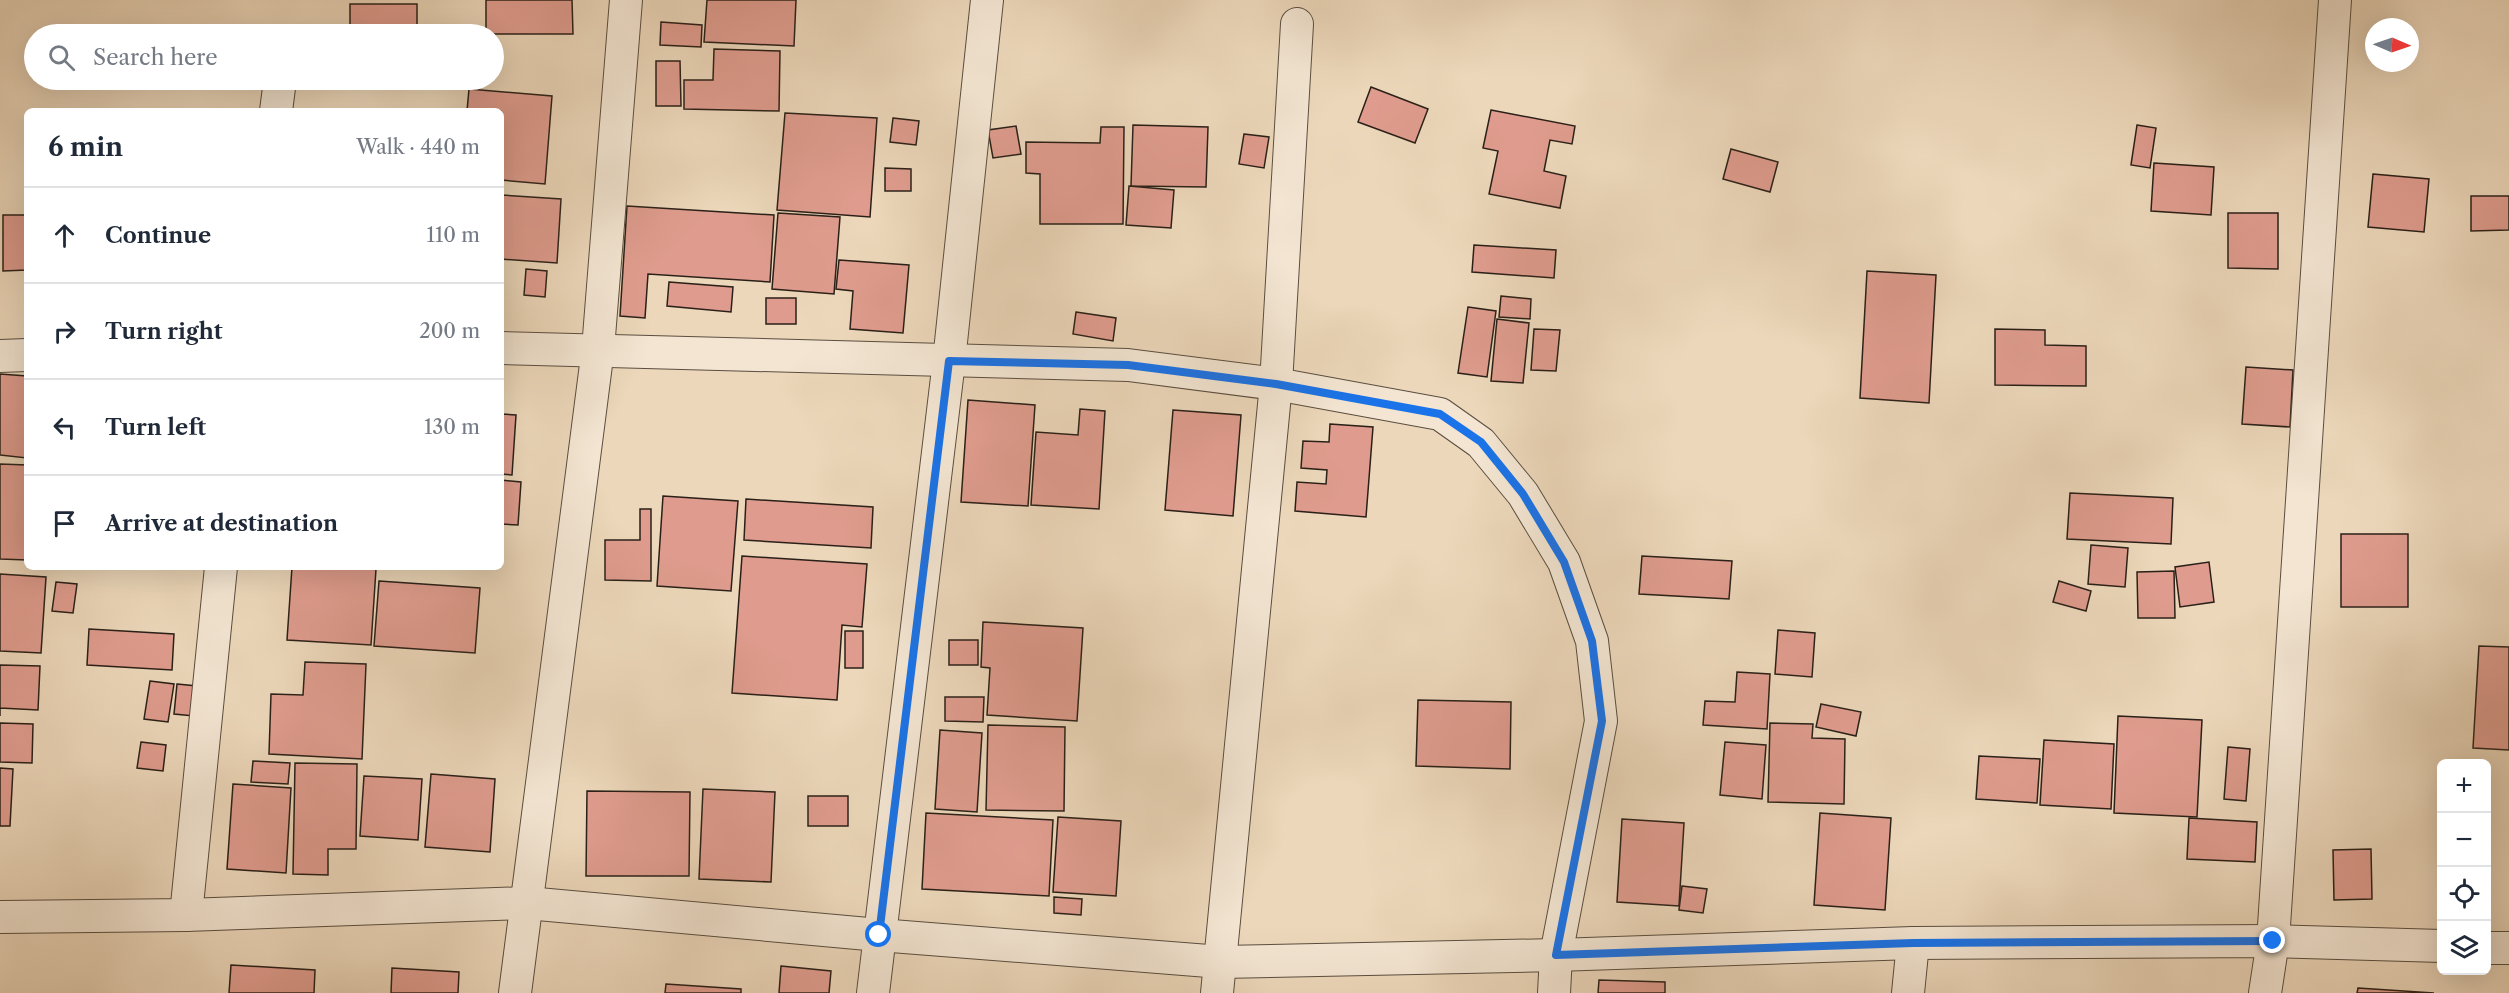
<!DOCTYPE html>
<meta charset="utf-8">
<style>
body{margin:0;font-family:"Libre Caslon Text",serif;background:#f6f6f7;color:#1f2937}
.controls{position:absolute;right:18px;bottom:18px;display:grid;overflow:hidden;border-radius:9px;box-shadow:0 6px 24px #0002}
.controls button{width:54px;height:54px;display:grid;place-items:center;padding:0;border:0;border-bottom:2px solid #e0e1e3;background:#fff;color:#1f2937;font:30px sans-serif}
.compass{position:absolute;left:2365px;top:18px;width:54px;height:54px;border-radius:50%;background:#fff;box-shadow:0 6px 24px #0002;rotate:92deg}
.stop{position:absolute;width:18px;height:18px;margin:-14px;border:4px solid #1a73e8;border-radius:50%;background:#fff}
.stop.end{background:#1a73e8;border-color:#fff;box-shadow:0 2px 6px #0008}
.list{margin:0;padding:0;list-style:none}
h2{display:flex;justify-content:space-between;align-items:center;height:78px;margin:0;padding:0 24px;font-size:26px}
h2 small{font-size:20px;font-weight:400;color:#747a83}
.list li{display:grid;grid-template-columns:39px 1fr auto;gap:18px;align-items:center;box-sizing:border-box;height:96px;padding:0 24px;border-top:2px solid #e0e1e3}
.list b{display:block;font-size:22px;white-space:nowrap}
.list em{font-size:20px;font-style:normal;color:#747a83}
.icon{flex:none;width:33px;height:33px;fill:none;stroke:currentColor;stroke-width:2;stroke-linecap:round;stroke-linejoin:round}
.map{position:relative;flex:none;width:2509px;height:993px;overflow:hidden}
.search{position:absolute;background:#fff;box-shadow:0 6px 24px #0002;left:24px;top:24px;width:480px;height:66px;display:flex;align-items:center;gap:15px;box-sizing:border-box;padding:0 21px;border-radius:33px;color:#747a83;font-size:22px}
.panel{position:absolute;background:#fff;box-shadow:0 6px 24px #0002;left:24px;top:108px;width:480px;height:462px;border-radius:9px}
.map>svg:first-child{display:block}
.building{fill:#df9c8e;stroke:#2a2018;stroke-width:1.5}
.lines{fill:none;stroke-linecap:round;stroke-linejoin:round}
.minor-casing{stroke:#5a4e40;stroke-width:34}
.minor{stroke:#f3e5d2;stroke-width:32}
.route{stroke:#1a73e8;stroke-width:8}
</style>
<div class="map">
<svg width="2509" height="993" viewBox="0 0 2509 993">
<rect width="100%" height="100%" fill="#ecd7ba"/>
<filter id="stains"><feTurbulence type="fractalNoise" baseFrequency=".00333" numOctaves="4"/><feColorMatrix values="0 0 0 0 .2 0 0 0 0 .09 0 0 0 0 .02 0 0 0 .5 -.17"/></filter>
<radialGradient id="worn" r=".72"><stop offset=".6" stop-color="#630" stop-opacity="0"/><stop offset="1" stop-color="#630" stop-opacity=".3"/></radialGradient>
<!-- building -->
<g class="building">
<polygon points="486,0 572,0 573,34 486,34"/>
<polygon points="707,0 796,0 794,46 704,42"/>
<rect x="350" y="4" width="67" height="30"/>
<polygon points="661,22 702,25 701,47 660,45"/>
<polygon points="714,49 780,51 779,111 684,109 684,80 713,80"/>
<polygon points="656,61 680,61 681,106 656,106"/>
<polygon points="1371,87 1428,109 1415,143 1358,122"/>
<polygon points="469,89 552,96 545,184 501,180 501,111 467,111"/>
<polygon points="1491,110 1575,126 1572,144 1550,140 1544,171 1566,176 1560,208 1489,194 1498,151 1483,148"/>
<polygon points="785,113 877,118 870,217 777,210"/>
<polygon points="893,118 919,121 916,145 890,142"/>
<polygon points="1133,125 1208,127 1206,187 1131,186"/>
<polygon points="2137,125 2156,128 2150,168 2131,165"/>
<polygon points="1016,126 1021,154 993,158 988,130"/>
<polygon points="1101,127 1124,127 1123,224 1040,224 1040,174 1026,173 1026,142 1100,143"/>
<polygon points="1244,134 1269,137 1264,168 1239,164"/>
<polygon points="1731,149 1778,162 1770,192 1723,179"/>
<polygon points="2154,163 2214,167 2211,215 2151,211"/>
<polygon points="885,168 911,169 911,191 885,191"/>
<polygon points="2373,174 2429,179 2424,232 2368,227"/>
<polygon points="1129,186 1174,190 1171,228 1126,225"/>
<polygon points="501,195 561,199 557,263 501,259"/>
<polygon points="2471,196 2509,196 2509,230 2471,231"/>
<polygon points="627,206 774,215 770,282 648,274 645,318 620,316"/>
<polygon points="778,213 840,217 834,294 772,289"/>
<polygon points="2228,213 2278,213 2278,269 2228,268"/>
<polygon points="3,215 27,215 27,270 3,271"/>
<polygon points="1474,245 1556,250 1554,278 1472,272"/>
<polygon points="839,260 909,265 903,333 850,329 853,291 836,289"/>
<polygon points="526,269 547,271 545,297 524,295"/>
<polygon points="1867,271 1936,275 1929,403 1860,398"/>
<polygon points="669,282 733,287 731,312 667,306"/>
<polygon points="1501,296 1531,299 1530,319 1499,317"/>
<rect x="766" y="298" width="30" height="26"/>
<polygon points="1468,307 1496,311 1487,377 1458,373"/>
<polygon points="1076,312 1116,318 1113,341 1073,334"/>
<polygon points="1497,319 1529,323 1523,383 1491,381"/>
<polygon points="1534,329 1560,330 1556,371 1531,370"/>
<polygon points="1995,329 2045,330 2045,345 2086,346 2086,386 1995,385"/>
<polygon points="2246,367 2293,370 2290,427 2242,424"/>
<polygon points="0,374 27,376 27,458 0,455"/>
<polygon points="968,400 1035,405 1028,506 961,502"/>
<polygon points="1080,409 1105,411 1099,509 1031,505 1036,432 1078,435"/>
<polygon points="1173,410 1241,415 1233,516 1165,510"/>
<polygon points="501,414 516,415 512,475 501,474"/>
<polygon points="1330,424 1373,427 1366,517 1295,511 1297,482 1326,484 1327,470 1301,468 1303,441 1329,442"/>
<polygon points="0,464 27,465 27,560 0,559"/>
<polygon points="501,480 521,482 518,525 501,524"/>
<polygon points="2070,493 2173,498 2171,544 2067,539"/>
<polygon points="663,496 738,501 731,591 657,586"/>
<polygon points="746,499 873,507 871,548 744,540"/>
<polygon points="640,509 651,509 651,581 605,580 605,540 640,540"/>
<rect x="2341" y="534" width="67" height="73"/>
<polygon points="2091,545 2128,548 2125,587 2088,584"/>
<polygon points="742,556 867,564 862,627 842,625 837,700 732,693"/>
<polygon points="1642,556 1732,561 1729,599 1639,594"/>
<polygon points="2209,562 2214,602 2180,607 2175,567"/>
<polygon points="292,567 376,569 371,645 287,640"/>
<polygon points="2174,571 2175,618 2138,618 2137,572"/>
<polygon points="0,574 46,577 41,653 0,651"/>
<polygon points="379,581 480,588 475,653 374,646"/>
<polygon points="2059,581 2091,591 2086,611 2053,602"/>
<polygon points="56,582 77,584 73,613 52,611"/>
<polygon points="983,622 1083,628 1077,721 987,715 990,668 981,667"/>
<polygon points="89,629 174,634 172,670 87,665"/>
<polygon points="1778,630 1815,633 1812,677 1775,674"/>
<rect x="845" y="631" width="18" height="37"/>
<rect x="949" y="640" width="29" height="25"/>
<polygon points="2479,646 2509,647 2509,750 2473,748"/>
<polygon points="305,662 366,664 362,759 269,754 271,694 303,695"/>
<polygon points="0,665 40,666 38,710 0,708 0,716"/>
<polygon points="1737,672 1770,674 1767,729 1703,725 1705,701 1735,702"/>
<polygon points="150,681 174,684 168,722 144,719"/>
<polygon points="177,684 197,686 194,716 174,714"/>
<polygon points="945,697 984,697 983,722 945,721"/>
<polygon points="1418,700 1511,702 1510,769 1416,766"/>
<polygon points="1821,704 1861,712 1856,736 1816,727"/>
<polygon points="2118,716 2202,720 2197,817 2114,813"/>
<polygon points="0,723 33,724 32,763 0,762"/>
<polygon points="1770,723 1813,724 1812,738 1845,739 1844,804 1768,802"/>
<polygon points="988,725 1065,727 1064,811 986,810"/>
<polygon points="940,730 982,733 977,812 935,809"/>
<polygon points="2044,740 2114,744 2111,809 2040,805"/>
<polygon points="141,742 166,745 163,771 137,768"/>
<polygon points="1725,742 1766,745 1762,799 1720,795"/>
<polygon points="2228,747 2250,749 2246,801 2224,799"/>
<polygon points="1979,756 2040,759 2037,803 1976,799"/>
<polygon points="253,761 290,763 288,784 251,782"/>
<polygon points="295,763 357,764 356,849 328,849 328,875 293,874"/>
<polygon points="0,768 13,769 10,826 0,826"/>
<polygon points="431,774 495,779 490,852 425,847"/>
<polygon points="364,776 422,779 418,840 360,836"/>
<polygon points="233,784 291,788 286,873 227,869"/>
<polygon points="703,789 775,792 771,882 699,879"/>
<polygon points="587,791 690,792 689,876 586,876"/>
<rect x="808" y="796" width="40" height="30"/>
<polygon points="926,813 1053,820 1049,896 922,889"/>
<polygon points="1820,813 1891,818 1885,910 1814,905"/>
<polygon points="1058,817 1121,821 1116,896 1053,892"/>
<polygon points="2189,818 2257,822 2255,862 2187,859"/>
<polygon points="1622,819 1684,823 1679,906 1617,902"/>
<polygon points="2371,849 2372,899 2334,900 2333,850"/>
<polygon points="1682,886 1707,889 1703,913 1679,910"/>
<polygon points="1054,897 1082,899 1081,915 1054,913"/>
<polygon points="231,965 315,970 314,993 229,993"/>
<polygon points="781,966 831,971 829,993 779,993"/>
<polygon points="392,968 459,972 458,993 391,993"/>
<polygon points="1599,980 1665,982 1665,993 1598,993"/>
<polygon points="666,984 741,989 741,993 665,993"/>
<polygon points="2358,988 2434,993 2357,993"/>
</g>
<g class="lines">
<defs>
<g id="minor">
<polyline points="276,111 280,80"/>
<polyline points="501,348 1128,365 1276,384 1440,414 1481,443 1523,494 1564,562 1592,641 1601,721 1556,955 1554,993"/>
<polyline points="0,356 27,355"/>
<polyline points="186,915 221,567"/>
<polyline points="0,917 186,915 527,903 879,935 1221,962 1556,955 1913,943 2273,941 2442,946"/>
<polyline points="2486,948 2509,948"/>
<polyline points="515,993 598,349 626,0"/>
<polyline points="873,993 949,361 987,0"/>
<polyline points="1217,993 1276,384 1297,24"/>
<polyline points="1908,993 1913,943"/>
<polyline points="2265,993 2273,941 2335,0"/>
</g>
</defs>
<!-- minor casing -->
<use href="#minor" class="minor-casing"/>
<!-- minor -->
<use href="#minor" class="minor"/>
</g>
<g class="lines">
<!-- route -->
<polyline class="route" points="879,935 949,361 1128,365 1276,384 1440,414 1481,442 1523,494 1564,562 1592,641 1602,721 1556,955 1913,943 2273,941"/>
</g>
<rect width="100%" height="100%" filter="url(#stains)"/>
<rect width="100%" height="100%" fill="url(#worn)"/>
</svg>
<div class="controls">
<button>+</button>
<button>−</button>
<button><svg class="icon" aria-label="locate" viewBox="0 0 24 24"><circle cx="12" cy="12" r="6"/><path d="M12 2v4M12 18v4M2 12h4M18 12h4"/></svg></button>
<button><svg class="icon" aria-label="layers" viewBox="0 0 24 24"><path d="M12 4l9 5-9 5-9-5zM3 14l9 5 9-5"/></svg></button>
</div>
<svg class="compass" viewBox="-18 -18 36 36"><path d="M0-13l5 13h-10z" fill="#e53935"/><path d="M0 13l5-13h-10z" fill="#747a83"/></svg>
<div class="stop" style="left:879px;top:935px"></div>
<div class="stop end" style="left:2273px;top:941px"></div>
<div class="search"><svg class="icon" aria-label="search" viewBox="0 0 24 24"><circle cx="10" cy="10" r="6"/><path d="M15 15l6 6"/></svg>Search here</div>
<section class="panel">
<h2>6 min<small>Walk · 440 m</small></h2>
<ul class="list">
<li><svg class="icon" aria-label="ahead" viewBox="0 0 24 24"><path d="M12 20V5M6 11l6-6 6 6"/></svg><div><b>Continue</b></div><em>110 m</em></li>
<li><svg class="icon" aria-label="right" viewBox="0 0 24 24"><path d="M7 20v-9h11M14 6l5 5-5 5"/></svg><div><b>Turn right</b></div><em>200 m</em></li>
<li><svg class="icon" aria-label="left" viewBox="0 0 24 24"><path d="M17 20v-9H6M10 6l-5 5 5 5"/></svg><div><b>Turn left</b></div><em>130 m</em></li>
<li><svg class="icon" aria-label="arrive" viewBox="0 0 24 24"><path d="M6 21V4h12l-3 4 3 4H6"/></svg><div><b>Arrive at destination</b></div></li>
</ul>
</section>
</div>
